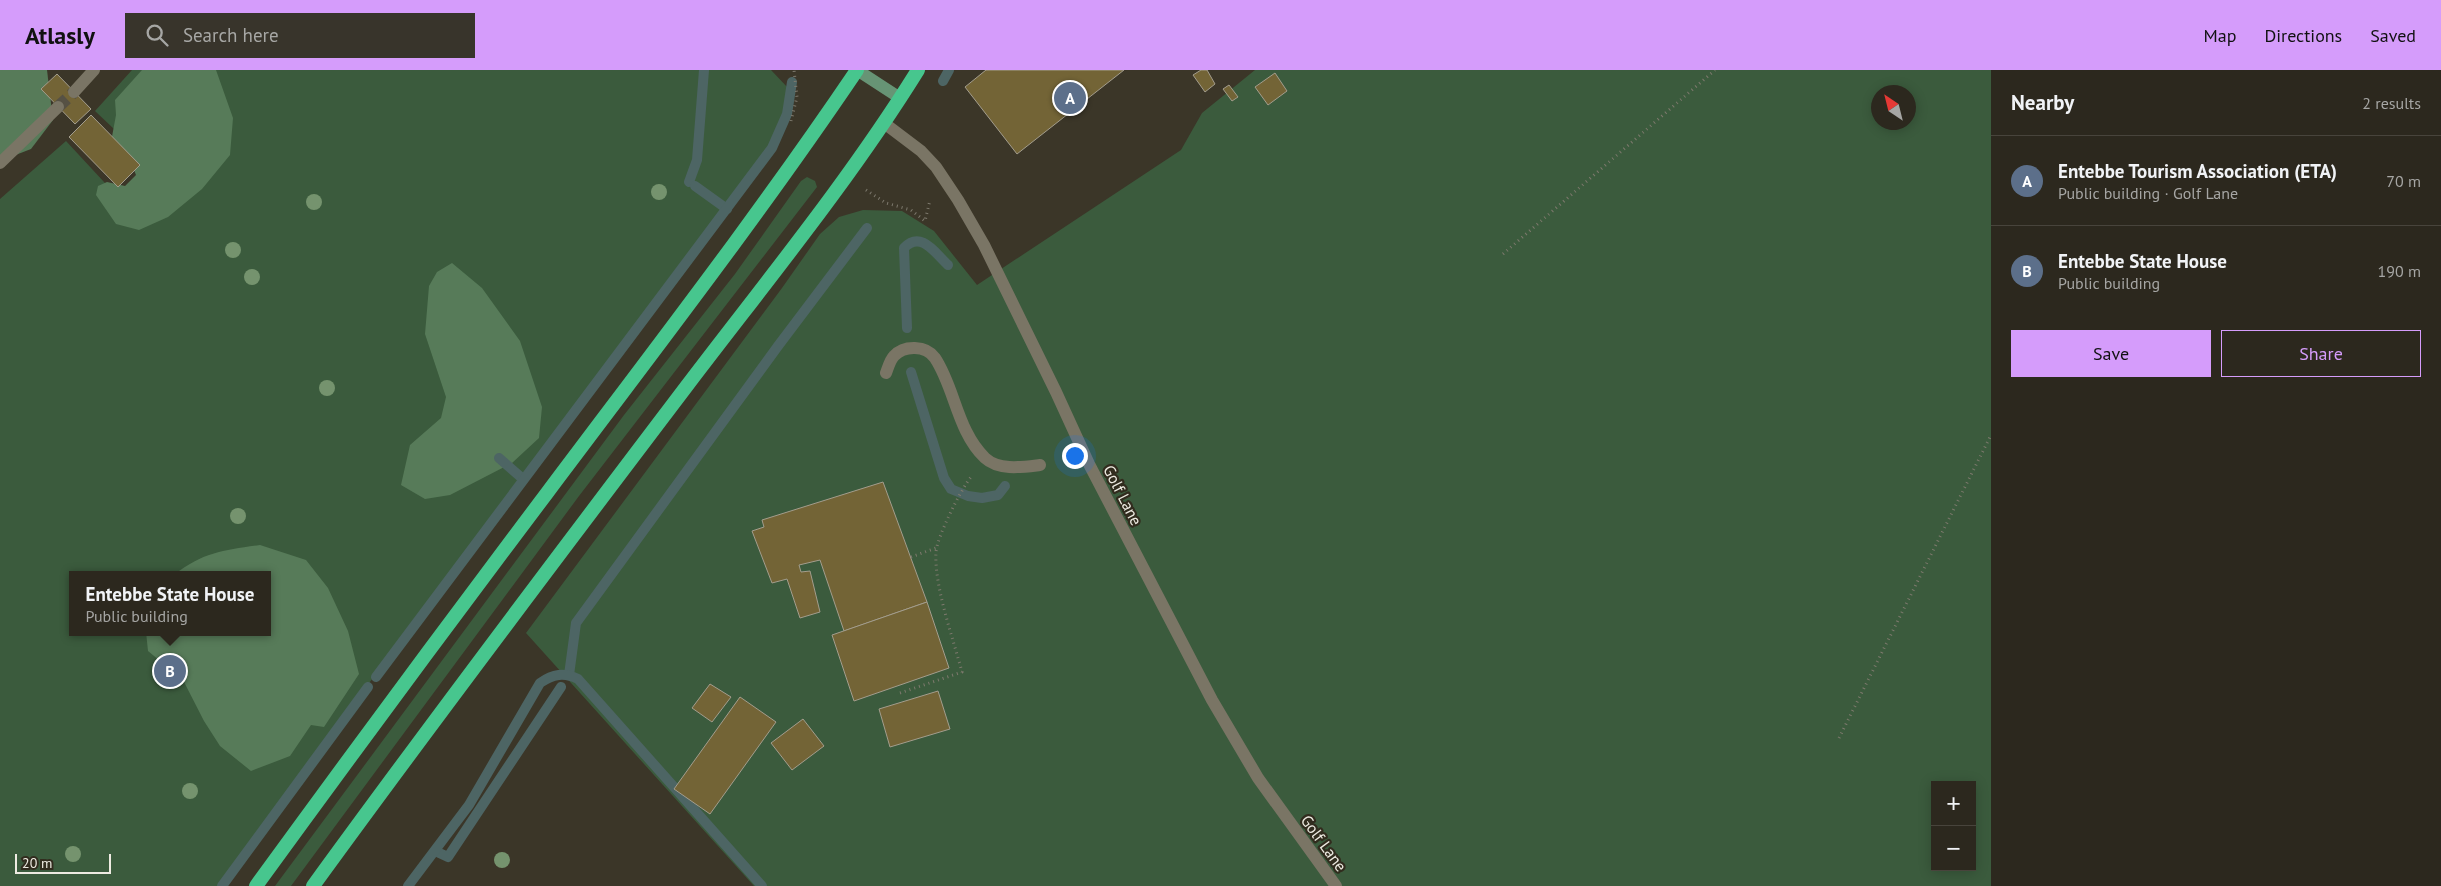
<!DOCTYPE html>
<meta charset="utf-8">
<style>
body{margin:0;font-family:"PT Sans",sans-serif;background:#38342b;color:#f1f3f6}
.controls{position:absolute;right:15px;bottom:15px;display:grid;overflow:hidden;border-radius:0px;box-shadow:0 2px 12px #0003}
.controls button{width:45px;height:45px;display:grid;place-items:center;padding:0;border:0;border-bottom:1px solid #48443c;background:#2c281e;color:#f1f3f6;font:25px sans-serif}
.compass{position:absolute;left:1871px;top:15px;width:45px;height:45px;border-radius:50%;background:#2c281e;box-shadow:0 2px 12px #0003;rotate:325deg}
.scale{position:absolute;left:15px;bottom:12px;width:96px;box-sizing:border-box;padding-left:5px;border:2px solid #eeebe2;border-top:0;font-size:14px;line-height:18px;white-space:nowrap;color:#eeebe2;-webkit-text-stroke:4px #312c1e;paint-order:stroke}
.you{position:absolute;left:1074px;top:385px;width:18px;height:18px;margin:-12px;border:4px solid #fff;border-radius:50%;background:#1a73e8;box-shadow:0 0 0 8px #1a73e833}
.badge{display:grid;place-items:center;width:32px;height:32px;border-radius:50%;background:#d59cfb;color:#fff;font-size:16px;font-weight:700}
.pin{position:absolute;translate:-50% -50%;border:2px solid #fff;box-shadow:0 1px 5px #0006}
.popup{position:absolute;left:69px;top:501px;width:202px;height:65px;box-sizing:border-box;display:grid;place-content:center;border-radius:0px;background:#2c281e;filter:drop-shadow(0 1px 4px #0005);font-size:16px;white-space:nowrap;color:#a6a6a4}
.popup b{font-size:19px;color:#f1f3f6}
.popup::after{content:'';position:absolute;left:50%;top:100%;margin-left:-10px;border:10px solid transparent;border-top-color:#2c281e}
.list{margin:0;padding:0;list-style:none}
h2{display:flex;justify-content:space-between;align-items:center;height:65px;margin:0;padding:0 20px;font-size:21px}
h2 small{font-size:16px;font-weight:400;color:#a6a6a4}
.list li{display:grid;grid-template-columns:32px 1fr auto;gap:15px;align-items:center;box-sizing:border-box;height:90px;padding:0 20px;border-top:1px solid #48443c}
.list b{display:block;font-size:19px;white-space:nowrap}
.list p{margin:0;font-size:16px;white-space:nowrap;color:#a6a6a4}
.list em{font-size:16px;font-style:normal;color:#a6a6a4}
.actions{display:flex;gap:10px;padding:15px 20px}
.actions a{flex:1;padding:11px 0;border:1px solid #d59cfb;border-radius:0px;text-align:center;font-size:18px;color:#d59cfb}
.actions .main{background:#d59cfb;color:#111}
.icon{flex:none;width:28px;height:28px;fill:none;stroke:currentColor;stroke-width:2;stroke-linecap:round;stroke-linejoin:round}
.map{position:relative;flex:none;width:1991px;height:816px;overflow:hidden}
header{display:flex;align-items:center;gap:30px;box-sizing:border-box;height:70px;padding:0 25px;background:#d59cfb;color:#111}
header strong{font-size:24px}
nav{display:flex;gap:28px;margin-inline-start:auto;font-size:18px}
.search{width:350px;height:45px;background:#38342b;display:flex;align-items:center;gap:12px;box-sizing:border-box;padding:0 18px;border-radius:0px;color:#a6a6a4;font-size:19px}
main{display:flex}
aside{flex:1;background:#2c281e}
.map>svg:first-child{display:block}
.green{fill:#3b5b3d;fill-rule:evenodd}
.forest{fill:#577b59}
.lines{fill:none;stroke-linecap:round;stroke-linejoin:round}
.stream{stroke:#4d6564;stroke-width:10}
.building{fill:#736436;stroke:#a39d8d}
.minor-tunnel{stroke:#565144;stroke-width:12;stroke-dasharray:12 6;stroke-linecap:butt}
.path{stroke:#7d796d;stroke-width:3;stroke-dasharray:1 4;stroke-linecap:butt}
.service{stroke:#7a7565;stroke-width:12}
.minor{stroke:#7a7565;stroke-width:12}
.secondary{stroke:#679475;stroke-width:12}
.trunk{stroke:#47c68e;stroke-width:14}
.tree{fill:#75936e}
.labels{text-anchor:middle;dominant-baseline:central;stroke-width:4.5;stroke-linejoin:round;paint-order:stroke}
.street-label{font-size:16px;fill:#eeebe2;stroke:#312c1e}
</style>
<header>
<strong>Atlasly</strong>
<div class="search"><svg class="icon" aria-label="search" viewBox="0 0 24 24"><circle cx="10" cy="10" r="6"/><path d="M15 15l6 6"/></svg>Search here</div>
<nav><a>Map</a><a>Directions</a><a>Saved</a></nav>
</header>
<main>
<div class="map">
<svg width="1991" height="816" viewBox="0 0 1991 816">
<rect width="100%" height="100%" fill="#3b3628"/>
<!-- green -->
<g class="green">
<path d="M132 0H771L789 19C790 63 751 103 726 136L694 113 692 116 724 139 524 405 497 384 494 387 521 409 218 816H0V129L66 71 117 126 151 94 95 41ZM72 505H268V562H72Z"/>
<path d="M1255 0H1991V816H754L526 563 782 218 820 164 839 147 863 140 902 141 934 161 977 215 1181 80 1202 43ZM1878 22H1908V52H1878ZM1935 715H1972V797H1935Z"/>
<polygon points="807,107 815,111 817,117 579,426 291,816 275,816 624,345 735,204 801,111"/>
</g>
<!-- forest -->
<g class="forest">
<polygon points="0,0 47,0 53,50 31,79 0,91"/>
<polygon points="142,0 216,0 233,48 230,85 202,119 168,147 139,160 116,154 96,125 98,116 107,112 125,116 136,105 130,90 111,72 116,45 115,30"/>
<polygon points="452,193 482,218 520,271 542,337 539,368 512,393 450,425 425,429 401,415 410,375 441,348 446,327 425,264 429,216 437,202"/>
<path d="M260 475 306 490 328 518 348 561 359 604 324 657 311 655 290 686 251 701 220 676 204 651 183 610 148 581 146 562H268V505H174C203 482 225 480 260 475Z"/>
</g>
<g class="lines">
<!-- stream -->
<g class="stream">
<polyline points="943,11 949,0"/>
<polyline points="689,112 697,90 704,0"/>
<polyline points="695,116 727,139"/>
<path d="M907 258 904 178C921 160 935 183 948 195"/>
<polyline points="911,302 944,408 951,419 968,426 982,428 998,425 1005,416"/>
<polyline points="499,388 523,409"/>
<polyline points="569,605 576,553 778,276 867,158"/>
<polyline points="376,607 772,78 787,44 792,12"/>
<polyline points="435,781 448,787 561,617"/>
<polyline points="222,816 368,617"/>
<path d="M408 816 469 735 540 613C553 604 564 602 578 609L762 816"/>
</g>
</g>
<!-- building -->
<g class="building">
<polygon points="986,0 1124,0 1017,84 965,17"/>
<polygon points="1201,0 1207,0 1215,14 1205,22 1193,5"/>
<polygon points="1275,3 1287,21 1268,35 1255,17"/>
<polygon points="57,4 91,39 75,54 41,19"/>
<polygon points="1229,15 1238,27 1232,31 1223,19"/>
<polygon points="91,45 140,95 118,117 69,67"/>
<polygon points="883,412 927,532 844,561 820,490 799,495 801,502 810,501 820,542 800,548 787,509 772,513 752,461 764,457 762,450"/>
<polygon points="927,532 949,598 854,631 832,565"/>
<polygon points="710,614 731,627 712,652 692,638"/>
<polygon points="938,621 950,659 890,677 879,639"/>
<polygon points="740,627 776,652 710,744 674,719"/>
<polygon points="803,649 824,676 792,700 771,673"/>
</g>
<g class="lines">
<!-- minor-tunnel -->
<polyline class="minor-tunnel" points="58,37 74,22"/>
<!-- path -->
<g class="path">
<polyline points="791,51 797,27 794,0"/>
<polyline points="866,120 886,133 911,140 925,151 930,130"/>
<polyline points="1503,184 1715,0"/>
<polyline points="911,487 936,478"/>
<path d="M900 623 962 602C953 568 934 516 936 482 937 467 961 419 971 407"/>
<polyline points="1839,668 1991,365"/>
</g>
<!-- service -->
<path class="service" d="M886 303C888 298 890 290 894 286 904 275 926 275 935 288 955 318 957 361 985 388 999 401 1023 397 1040 395"/>
<!-- minor -->
<g class="minor">
<polyline points="74,22 94,0"/>
<polyline points="884,53 921,81 936,97 958,130 984,175 1056,322 1089,394 1212,630 1258,708 1336,816"/>
<polyline points="0,93 58,37"/>
</g>
<!-- secondary -->
<polyline class="secondary" points="857,0 900,28"/>
<!-- trunk -->
<g class="trunk">
<path d="M256 816C352 684 449 553 547 423 652 283 759 145 857 0"/>
<path d="M313 816C435 648 560 483 686 317 765 213 849 111 918 0"/>
</g>
</g>
<!-- trees -->
<g class="tree">
<circle cx="659" cy="122" r="8"/>
<circle cx="314" cy="132" r="8"/>
<circle cx="233" cy="180" r="8"/>
<circle cx="252" cy="207" r="8"/>
<circle cx="327" cy="318" r="8"/>
<circle cx="238" cy="446" r="8"/>
<circle cx="190" cy="721" r="8"/>
<circle cx="73" cy="784" r="8"/>
<circle cx="502" cy="790" r="8"/>
</g>
<g class="labels">
<!-- street labels -->
<g class="street-label">
<text transform="translate(1123 425) rotate(63)">Golf Lane</text>
<text transform="translate(1324 773) rotate(54)">Golf Lane</text>
</g>
</g>
</svg>
<div class="controls">
<button>+</button>
<button>−</button>
</div>
<svg class="compass" viewBox="-18 -18 36 36"><path d="M0-13l5 13h-10z" fill="#e53935"/><path d="M0 13l5-13h-10z" fill="#a6a6a4"/></svg>
<div class="scale">20 m</div>
<div class="you"></div>
<div class="pin badge" style="left:1070px;top:28px;background:#5c6f8a">A</div>
<div class="pin badge" style="left:170px;top:601px;background:#5c6f8a">B</div>
<div class="popup"><b>Entebbe State House</b>Public building</div>
</div>
<aside>
<h2>Nearby<small>2 results</small></h2>
<ul class="list">
<li><span class="badge" style="background:#5c6f8a">A</span><div><b>Entebbe Tourism Association (ETA)</b><p>Public building · Golf Lane</p></div><em>70 m</em></li>
<li><span class="badge" style="background:#5c6f8a">B</span><div><b>Entebbe State House</b><p>Public building</p></div><em>190 m</em></li>
</ul>
<div class="actions"><a class="main">Save</a><a>Share</a></div>
</aside>
</main>
